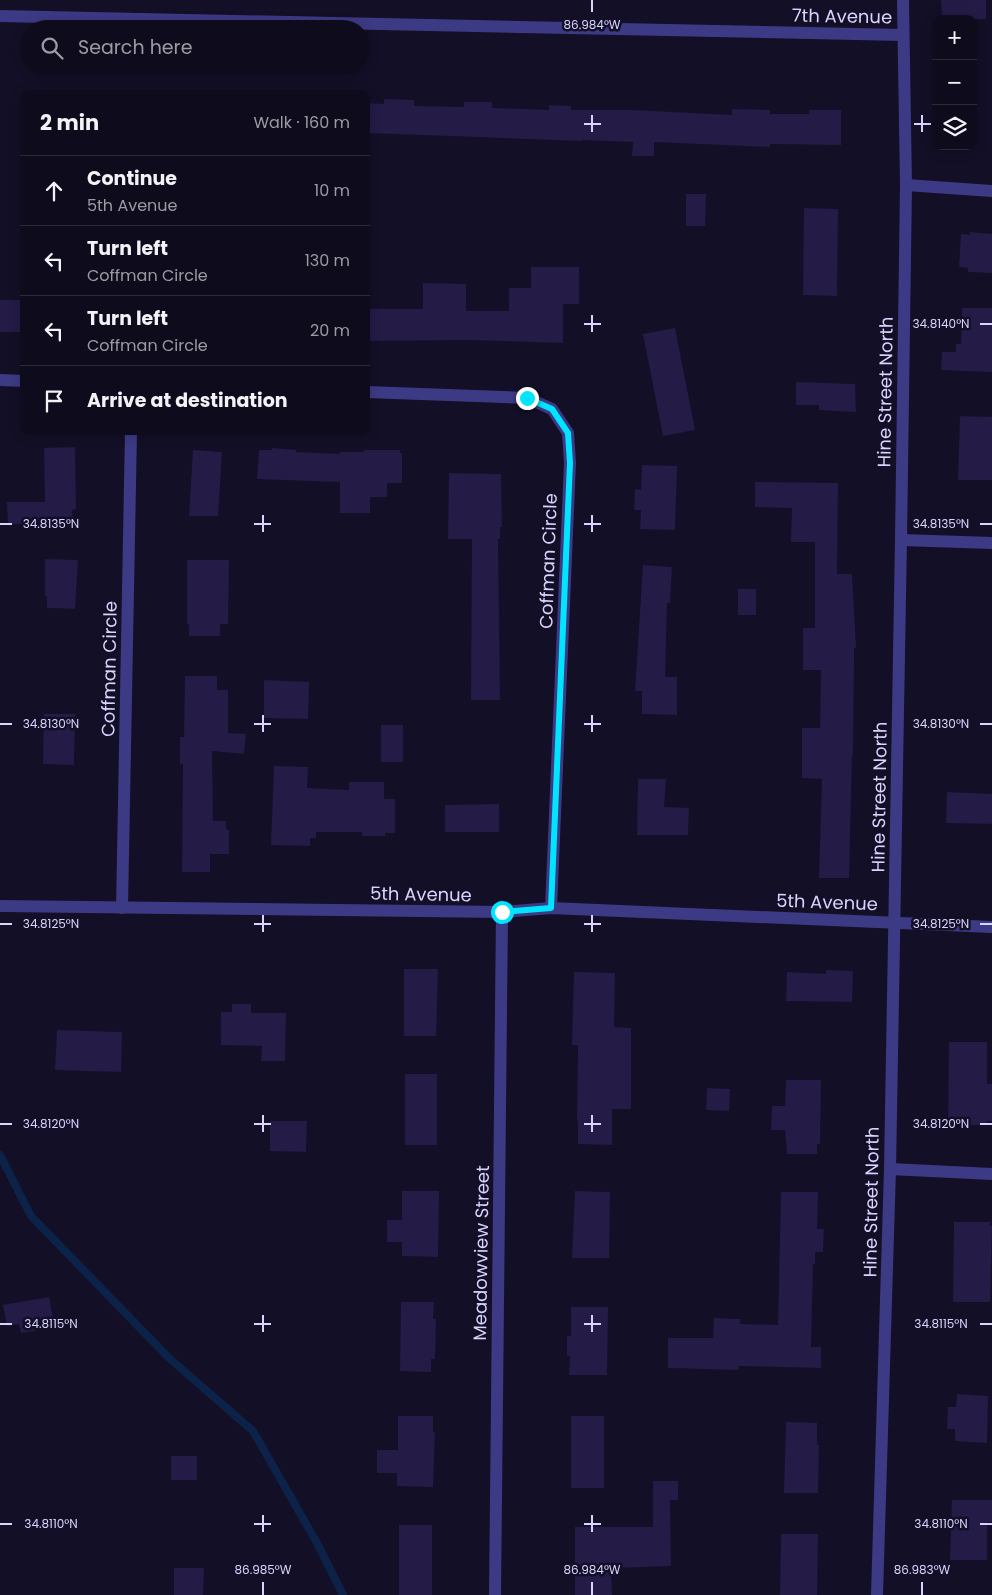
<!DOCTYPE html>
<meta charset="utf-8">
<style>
body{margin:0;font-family:Poppins,sans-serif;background:#1c1929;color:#f1f3f6}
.controls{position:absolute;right:15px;top:15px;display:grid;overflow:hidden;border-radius:10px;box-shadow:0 2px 12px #0003}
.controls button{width:45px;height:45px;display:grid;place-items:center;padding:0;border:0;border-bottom:1px solid #2e2b3b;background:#0e0b1c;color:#f1f3f6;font:25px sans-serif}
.stop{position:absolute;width:15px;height:15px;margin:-11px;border:4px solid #00e5ff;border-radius:50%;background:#fff}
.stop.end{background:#00e5ff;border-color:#fff;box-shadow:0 1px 5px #0008}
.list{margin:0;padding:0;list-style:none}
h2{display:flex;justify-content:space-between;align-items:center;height:65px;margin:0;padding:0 20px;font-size:21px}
h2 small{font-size:16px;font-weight:400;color:#9b9ba3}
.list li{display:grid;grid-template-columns:32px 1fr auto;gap:15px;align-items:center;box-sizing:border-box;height:70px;padding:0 20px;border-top:1px solid #2e2b3b}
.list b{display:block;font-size:19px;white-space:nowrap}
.list p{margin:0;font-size:16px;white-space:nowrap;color:#9b9ba3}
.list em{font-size:16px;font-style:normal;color:#9b9ba3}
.icon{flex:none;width:28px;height:28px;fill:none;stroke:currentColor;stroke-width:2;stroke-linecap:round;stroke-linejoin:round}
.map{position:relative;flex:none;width:992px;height:1595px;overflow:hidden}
.search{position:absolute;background:#0e0b1c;box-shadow:0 2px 12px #0003;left:20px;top:20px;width:350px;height:55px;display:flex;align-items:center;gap:12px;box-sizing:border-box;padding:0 18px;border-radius:28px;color:#9b9ba3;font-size:19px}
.panel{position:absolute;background:#0e0b1c;box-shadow:0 2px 12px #0003;left:20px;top:90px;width:350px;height:345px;border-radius:10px}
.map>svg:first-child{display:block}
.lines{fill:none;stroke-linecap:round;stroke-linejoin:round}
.stream{stroke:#0c2248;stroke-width:8}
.building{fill:#241b47}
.minor{stroke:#3d3a85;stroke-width:12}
.route{stroke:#00e5ff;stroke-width:6}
.ticks{fill:none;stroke:#d9d4ff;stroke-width:2}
.labels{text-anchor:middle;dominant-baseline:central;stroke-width:5;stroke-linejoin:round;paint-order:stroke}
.street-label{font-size:18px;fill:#d9d4ff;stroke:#130f26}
.ticks-label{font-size:12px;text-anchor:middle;fill:#d9d4ff;stroke:#130f26;stroke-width:5;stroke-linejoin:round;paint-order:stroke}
</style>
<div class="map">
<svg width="992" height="1595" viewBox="0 0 992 1595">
<rect width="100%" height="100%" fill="#130f26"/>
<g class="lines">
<!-- stream -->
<polyline class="stream" points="0,1155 31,1216 169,1358 253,1431 317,1543 343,1595"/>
</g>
<!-- building -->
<g class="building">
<polygon points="941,0 986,0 986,19 942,19"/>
<polygon points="384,99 414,100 414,106 464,107 464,102 492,102 492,108 549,110 549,105 571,106 571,110 632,110 732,115 732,109 770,110 770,114 809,114 809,110 841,110 841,145 770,144 770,147 654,142 654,156 632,156 633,142 582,140 582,141 366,133 366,103 384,104"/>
<polygon points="686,194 706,194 705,226 686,226"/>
<polygon points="804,208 838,209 837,296 803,295"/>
<polygon points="970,232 992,234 992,273 968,272 968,268 959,267 961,234 970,235"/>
<polygon points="531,267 579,267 579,304 563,304 563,343 466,340 366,341 366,309 423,309 423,283 466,284 466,311 509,311 509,288 531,288"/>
<rect x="0" y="300" width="24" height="32"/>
<polygon points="962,308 992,308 992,372 941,370 942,352 956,352 956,344 961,344"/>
<polygon points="675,328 695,430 663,436 643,334"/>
<polygon points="796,382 855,384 856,412 819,410 819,405 796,405"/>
<polygon points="960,416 992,417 992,480 958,480"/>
<polygon points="75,447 76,509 72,510 73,523 8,524 7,502 45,502 44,448"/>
<polygon points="272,448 296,450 296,452 340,454 340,452 364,452 364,450 400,450 400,453 402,453 402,483 387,483 387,497 370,497 370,513 340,513 340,482 257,479 259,450 272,450"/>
<polygon points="193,450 222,452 218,516 189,516"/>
<polygon points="642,465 677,466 675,530 640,529 641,510 634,510 635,489 641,490"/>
<polygon points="449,473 501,474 502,527 500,527 500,539 498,539 500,700 471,700 472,539 448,539"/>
<polygon points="755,482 838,483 837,574 852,574 856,648 854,648 854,660 853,755 852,755 849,878 819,878 822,779 802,778 802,728 820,728 821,670 803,670 803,628 815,628 815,542 791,542 792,508 755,507"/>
<polygon points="45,559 78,560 75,609 47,608 47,596 45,596"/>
<polygon points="187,560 229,560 228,624 220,624 220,636 189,636 189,624 187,624"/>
<polygon points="643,565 672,567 670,603 667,603 665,677 677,677 677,715 642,714 642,691 635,691"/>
<rect x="738" y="589" width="18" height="26"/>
<polygon points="185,676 217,676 217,690 228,690 228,733 246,734 244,754 212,751 213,821 226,821 226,830 229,830 229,854 210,854 210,872 182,872 183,764 180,764 180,737 184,737"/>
<polygon points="264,680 309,682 308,719 264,718"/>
<polygon points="44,714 75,714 74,765 43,764"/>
<rect x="381" y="725" width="22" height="37"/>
<polygon points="274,766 308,767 307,788 349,790 349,782 384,782 384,799 395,799 395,833 385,833 385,836 362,836 362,832 316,832 316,838 310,838 310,846 271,845"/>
<polygon points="638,779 666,779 664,807 689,808 688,835 637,835"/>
<polygon points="947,792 992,794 992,824 946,823"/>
<polygon points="499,804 499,832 445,832 445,805"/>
<polygon points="404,969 438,969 436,1036 404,1036"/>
<polygon points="826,970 853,971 852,1002 786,1001 787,972 826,974"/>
<polygon points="574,972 615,973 614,1027 631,1028 631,1109 612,1109 612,1145 578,1144 578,1121 577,1121 578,1045 572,1045"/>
<polygon points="232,1004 251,1004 251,1013 286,1013 285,1061 261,1061 262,1046 221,1045 221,1012 232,1012"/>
<polygon points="57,1030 122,1032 121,1072 55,1070"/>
<polygon points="949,1042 987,1042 987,1084 992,1084 992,1121 987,1121 987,1125 948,1125"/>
<rect x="405" y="1074" width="32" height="71"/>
<polygon points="786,1080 821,1080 820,1144 817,1144 817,1154 787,1154 785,1130 771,1130 772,1106 785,1106"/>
<polygon points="707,1088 730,1089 729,1111 706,1110"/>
<polygon points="270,1121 307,1121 306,1152 270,1151"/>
<polygon points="402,1191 439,1191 438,1257 402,1256 402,1242 387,1242 387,1220 402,1220"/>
<polygon points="575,1191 610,1192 609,1258 572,1258"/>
<polygon points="781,1192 818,1192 817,1229 824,1229 823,1252 815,1252 815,1264 813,1264 811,1347 821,1347 821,1368 739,1366 738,1370 668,1368 668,1338 713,1338 714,1318 740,1319 740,1324 778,1325"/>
<polygon points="954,1222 990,1222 990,1226 992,1226 990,1302 953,1302"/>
<polygon points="49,1297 55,1328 21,1333 19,1324 7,1326 3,1305"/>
<polygon points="401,1302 434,1302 433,1319 436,1319 435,1359 431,1359 431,1372 400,1371"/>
<polygon points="571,1307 608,1307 607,1375 569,1375 570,1356 567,1356 567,1336 571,1336"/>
<polygon points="957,1394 988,1396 987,1443 955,1441 955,1429 947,1429 948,1407 956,1407"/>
<polygon points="398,1416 433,1416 433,1432 435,1432 433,1487 397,1486 397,1473 377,1473 377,1450 398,1450"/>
<rect x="571" y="1416" width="33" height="72"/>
<polygon points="786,1422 817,1423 817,1445 819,1445 818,1493 784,1493"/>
<rect x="171" y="1456" width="26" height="24"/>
<polygon points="653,1481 678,1481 678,1500 670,1500 671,1566 611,1568 612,1595 575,1595 575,1527 653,1527"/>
<polygon points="952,1500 992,1500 992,1522 987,1522 987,1560 950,1560"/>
<rect x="399" y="1525" width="33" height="70"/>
<polygon points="781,1534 818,1534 817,1595 780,1595"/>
<polygon points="174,1568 204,1568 203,1595 174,1595"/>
</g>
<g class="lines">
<!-- minor -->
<g class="minor">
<polyline points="0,16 903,35"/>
<polyline points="906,185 992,191"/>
<polyline points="0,380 24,381"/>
<polyline points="366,392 527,398 552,409 568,433 570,463 551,908"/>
<polyline points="901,540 992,543"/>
<polyline points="0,906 502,912 551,908 992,927"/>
<polyline points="122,908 131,431"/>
<polyline points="890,1169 992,1174"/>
<polyline points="495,1595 502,912"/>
<polyline points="877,1595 890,1169 901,540 906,185 903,0"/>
</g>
</g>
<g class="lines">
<!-- route -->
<polyline class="route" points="502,912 551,908 570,463 568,433 552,409 527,398"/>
</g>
<!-- ticks -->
<path class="ticks" d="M592 0V12M592 115V132M922 115V132M584 124H601M914 124H931M592 315V332M584 324H601M980 324H992M263 515V532M592 515V532M0 524H12M254 524H271M584 524H601M980 524H992M263 715V732M592 715V732M0 724H12M254 724H271M584 724H601M980 724H992M263 915V932M592 915V932M0 924H12M254 924H271M584 924H601M980 924H992M263 1115V1132M592 1115V1132M0 1124H12M254 1124H271M584 1124H601M980 1124H992M263 1315V1332M592 1315V1332M0 1324H12M254 1324H271M584 1324H601M980 1324H992M263 1515V1532M592 1515V1532M0 1524H12M254 1524H271M584 1524H601M980 1524H992M263 1582V1595M592 1582V1595M922 1582V1595"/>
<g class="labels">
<!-- street labels -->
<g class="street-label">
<text transform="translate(842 16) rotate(1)">7th Avenue</text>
<text transform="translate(885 392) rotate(-89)">Hine Street North</text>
<text transform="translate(548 561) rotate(-88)">Coffman Circle</text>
<text transform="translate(109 669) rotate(-89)">Coffman Circle</text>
<text transform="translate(879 797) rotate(-89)">Hine Street North</text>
<text transform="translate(421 894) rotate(1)">5th Avenue</text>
<text transform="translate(827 902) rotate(2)">5th Avenue</text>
<text transform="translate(871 1202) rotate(-89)">Hine Street North</text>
<text transform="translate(481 1253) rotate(-89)">Meadowview Street</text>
</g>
</g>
<g class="ticks-label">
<text x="592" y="29">86.984°W</text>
<text x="941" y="328">34.8140°N</text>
<text x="51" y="528">34.8135°N</text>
<text x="941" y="528">34.8135°N</text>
<text x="51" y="728">34.8130°N</text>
<text x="941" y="728">34.8130°N</text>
<text x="51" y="928">34.8125°N</text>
<text x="941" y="928">34.8125°N</text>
<text x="51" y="1128">34.8120°N</text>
<text x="941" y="1128">34.8120°N</text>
<text x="51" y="1328">34.8115°N</text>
<text x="941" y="1328">34.8115°N</text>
<text x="51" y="1528">34.8110°N</text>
<text x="941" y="1528">34.8110°N</text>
<text x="263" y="1574">86.985°W</text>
<text x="592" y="1574">86.984°W</text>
<text x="922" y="1574">86.983°W</text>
</g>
</svg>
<div class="controls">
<button>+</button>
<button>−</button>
<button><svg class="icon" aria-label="layers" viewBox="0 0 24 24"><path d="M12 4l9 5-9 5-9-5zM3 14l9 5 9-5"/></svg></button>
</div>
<div class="stop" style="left:502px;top:912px"></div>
<div class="stop end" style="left:527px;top:398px"></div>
<div class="search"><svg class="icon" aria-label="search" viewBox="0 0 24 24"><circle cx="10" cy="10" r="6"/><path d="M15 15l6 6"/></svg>Search here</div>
<section class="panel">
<h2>2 min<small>Walk · 160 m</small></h2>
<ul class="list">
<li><svg class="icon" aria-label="ahead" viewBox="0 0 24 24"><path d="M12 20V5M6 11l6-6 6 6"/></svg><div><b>Continue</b><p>5th Avenue</p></div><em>10 m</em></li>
<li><svg class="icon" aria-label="left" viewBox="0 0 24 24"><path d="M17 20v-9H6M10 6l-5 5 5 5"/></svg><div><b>Turn left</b><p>Coffman Circle</p></div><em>130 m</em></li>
<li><svg class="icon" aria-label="left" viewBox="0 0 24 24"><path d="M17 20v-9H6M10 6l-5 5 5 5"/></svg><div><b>Turn left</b><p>Coffman Circle</p></div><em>20 m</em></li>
<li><svg class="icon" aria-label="arrive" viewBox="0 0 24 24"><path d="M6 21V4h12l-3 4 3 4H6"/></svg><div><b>Arrive at destination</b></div></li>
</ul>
</section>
</div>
